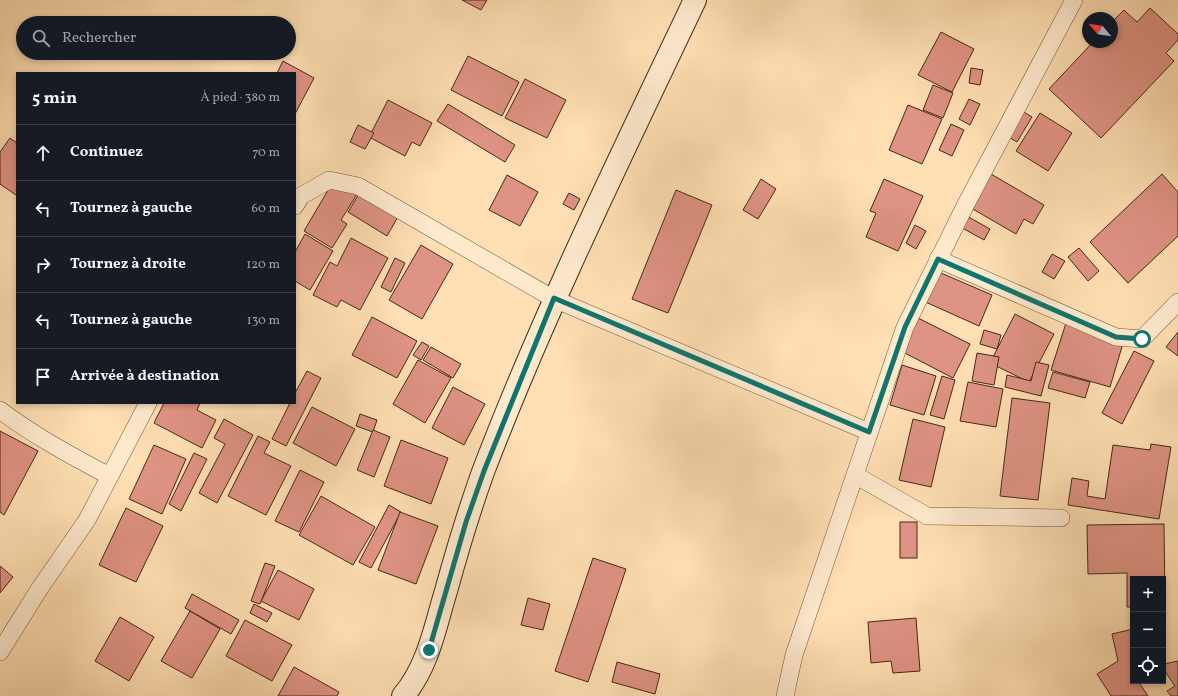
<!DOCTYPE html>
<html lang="fr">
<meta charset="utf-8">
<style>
body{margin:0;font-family:Vollkorn,serif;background:#242831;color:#f1f3f6}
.controls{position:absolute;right:12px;bottom:12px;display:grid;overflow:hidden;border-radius:0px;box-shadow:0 2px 6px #0003}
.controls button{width:36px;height:36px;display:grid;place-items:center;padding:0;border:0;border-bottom:1px solid #363941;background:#171b24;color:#f1f3f6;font:20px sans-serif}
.compass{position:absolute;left:1082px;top:12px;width:36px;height:36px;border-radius:50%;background:#171b24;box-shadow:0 2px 6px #0003;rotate:299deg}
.stop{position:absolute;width:12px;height:12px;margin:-9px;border:3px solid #0f766e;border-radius:50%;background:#fff}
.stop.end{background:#0f766e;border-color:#fff;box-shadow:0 1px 4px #0008}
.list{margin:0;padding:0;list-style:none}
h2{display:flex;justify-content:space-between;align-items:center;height:52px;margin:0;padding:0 16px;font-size:17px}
h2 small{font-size:13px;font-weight:400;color:#9ea1a6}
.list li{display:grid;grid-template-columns:26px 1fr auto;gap:12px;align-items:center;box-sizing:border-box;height:56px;padding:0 16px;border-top:1px solid #363941}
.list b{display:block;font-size:15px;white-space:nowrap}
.list em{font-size:13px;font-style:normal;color:#9ea1a6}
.icon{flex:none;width:22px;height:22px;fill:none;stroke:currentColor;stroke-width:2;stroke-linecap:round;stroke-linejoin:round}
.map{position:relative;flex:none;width:1178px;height:696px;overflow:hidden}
.search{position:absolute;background:#171b24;box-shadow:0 2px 6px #0003;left:16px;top:16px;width:280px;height:44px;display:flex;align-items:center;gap:10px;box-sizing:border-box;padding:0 14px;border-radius:22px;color:#9ea1a6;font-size:15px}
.panel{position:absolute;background:#171b24;box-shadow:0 2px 6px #0003;left:16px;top:72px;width:280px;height:332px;border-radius:0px}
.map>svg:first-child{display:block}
.building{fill:#df9384;stroke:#452a15}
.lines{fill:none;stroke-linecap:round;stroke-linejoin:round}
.street-casing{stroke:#74573c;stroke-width:18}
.secondary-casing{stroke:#452a15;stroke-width:24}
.street{stroke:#ffeace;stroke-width:17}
.secondary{stroke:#ffeace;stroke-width:22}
.route{stroke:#0f766e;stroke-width:5}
</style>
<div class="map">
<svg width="1178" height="696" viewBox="0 0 1178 696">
<rect width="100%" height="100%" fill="#ffdfb3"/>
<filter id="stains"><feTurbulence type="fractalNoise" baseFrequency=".005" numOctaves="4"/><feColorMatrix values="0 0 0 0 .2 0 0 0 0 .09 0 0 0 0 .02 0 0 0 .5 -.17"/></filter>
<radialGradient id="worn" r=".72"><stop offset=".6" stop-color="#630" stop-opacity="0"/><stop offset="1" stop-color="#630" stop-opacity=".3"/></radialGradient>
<!-- building -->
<g class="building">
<polygon points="462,0 487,0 481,10"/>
<polygon points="1150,8 1178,34 1178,40 1166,53 1174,61 1101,138 1049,89 1093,42 1112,42 1112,22 1124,10 1137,22"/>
<polygon points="941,32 974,49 952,92 918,75"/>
<polygon points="468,56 519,82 502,116 451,90"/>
<polygon points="283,61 314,78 295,114 295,73 277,73"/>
<polygon points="971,68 983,70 980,85 969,83"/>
<polygon points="525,79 566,100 547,138 505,118"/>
<polygon points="933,85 953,93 943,118 923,110"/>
<polygon points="969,99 980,104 970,125 959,119"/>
<polygon points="388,100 432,123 420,146 412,142 405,156 369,137"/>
<polygon points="448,104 515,145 505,162 437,121"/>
<polygon points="908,105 942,119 922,164 889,150"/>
<polygon points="1017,108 1032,117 1017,142 1002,133"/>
<polygon points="1040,113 1072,133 1048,171 1016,151"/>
<polygon points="951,124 964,130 952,156 939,150"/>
<polygon points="358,125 374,133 365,149 350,142"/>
<polygon points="10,138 17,143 17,194 16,195 0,184 0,152"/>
<polygon points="991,174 1044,205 1033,224 1024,219 1016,234 971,208"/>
<polygon points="1162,174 1178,192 1178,236 1128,283 1090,242"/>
<polygon points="507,175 538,192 520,226 489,210"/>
<polygon points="761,179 776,189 758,219 743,210"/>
<polygon points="884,179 923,196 898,251 866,237 876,213 870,211"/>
<polygon points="334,180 357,194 341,220 347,224 332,248 304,231"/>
<polygon points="676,190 712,205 668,313 632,299"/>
<polygon points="360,192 403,208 387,236 348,212"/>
<polygon points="569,193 580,199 574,210 563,204"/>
<polygon points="963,214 990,229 984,240 957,225"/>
<polygon points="915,225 926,231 916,249 906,243"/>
<polygon points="305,234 333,251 310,290 295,281 295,252"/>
<polygon points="351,238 388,258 360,310 341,300 337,307 313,295 330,262 337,266"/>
<polygon points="421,245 453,264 422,319 389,300"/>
<polygon points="1079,248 1099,271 1088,281 1068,257"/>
<polygon points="1052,254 1065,261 1054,279 1042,272"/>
<polygon points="395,258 405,263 391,292 381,287"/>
<polygon points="934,270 992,295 979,326 921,300"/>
<polygon points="1015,314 1054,334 1029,382 990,363"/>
<polygon points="372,317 417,341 397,378 352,355"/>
<polygon points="916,317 970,344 953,378 899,350"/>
<polygon points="1066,323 1124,340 1110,387 1051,370"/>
<polygon points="984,330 1001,335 997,349 980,344"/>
<polygon points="1178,332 1178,356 1166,347"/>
<polygon points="422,342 429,346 421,360 413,355"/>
<polygon points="431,347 461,364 453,378 423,360"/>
<polygon points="1134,351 1154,361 1122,424 1102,413"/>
<polygon points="977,353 999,357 994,385 972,381"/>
<polygon points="418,360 451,378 425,423 393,404"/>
<polygon points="1036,362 1049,365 1041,396 1005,387 1007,375 1031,381"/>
<polygon points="902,365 936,376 924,415 890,405"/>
<polygon points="307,371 321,378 286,446 272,439 290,403 295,403 295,393"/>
<polygon points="1053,372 1090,382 1085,398 1048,388"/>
<polygon points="942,376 955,380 944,419 930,415"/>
<polygon points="968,382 1003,389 996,427 960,421"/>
<polygon points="453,387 485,404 464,445 432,428"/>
<polygon points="1012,398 1050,403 1038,500 1000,496"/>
<polygon points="164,403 200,403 197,410 216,420 202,448 154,423"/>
<polygon points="312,407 355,429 336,466 293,443"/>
<polygon points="360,414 377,420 373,432 356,426"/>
<polygon points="224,419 253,435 217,503 199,493 225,444 214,438"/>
<polygon points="913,419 945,427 931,487 899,480"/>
<polygon points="373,430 390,437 374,477 357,470"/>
<polygon points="0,431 38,451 4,515 0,512"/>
<polygon points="258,436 270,442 264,453 291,466 266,515 228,496"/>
<polygon points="401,440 448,458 431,504 384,486"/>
<polygon points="1151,444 1171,447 1159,519 1068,505 1072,478 1089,481 1087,496 1105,499 1113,445 1150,450"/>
<polygon points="154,445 186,459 162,514 129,499"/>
<polygon points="194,453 207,459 181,511 169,504"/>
<polygon points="300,470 324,482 299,532 275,521"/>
<polygon points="321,496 375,527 353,565 299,535"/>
<polygon points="389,505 401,512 371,568 359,562"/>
<polygon points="126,508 163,526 136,582 99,565"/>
<polygon points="400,512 438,526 416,584 378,570"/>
<rect x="900" y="522" width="17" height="36"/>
<polygon points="1164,524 1165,607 1163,607 1163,579 1133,579 1133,607 1127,607 1127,573 1088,574 1087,525"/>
<polygon points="593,558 626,569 588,682 555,671"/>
<polygon points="265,563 275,566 260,604 251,601"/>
<polygon points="0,566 13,577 0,593"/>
<polygon points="278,570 314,589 299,620 261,601"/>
<polygon points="192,594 239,620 231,634 185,608"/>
<polygon points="528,598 550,604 543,630 521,625"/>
<polygon points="254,604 272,613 267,622 250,613"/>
<polygon points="190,611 220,629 192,678 161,661"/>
<polygon points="120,617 154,637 129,681 95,661"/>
<polygon points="916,618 920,671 893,673 891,661 871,663 868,622"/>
<polygon points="245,620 292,645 272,681 226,656"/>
<polygon points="1133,629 1133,681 1138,681 1148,696 1111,696 1097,674 1118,661 1112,634"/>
<polygon points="1178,661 1178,696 1171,696 1167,691 1175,686 1166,673 1164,664"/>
<polygon points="617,662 660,674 655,694 612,682"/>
<polygon points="294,667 339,692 337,696 278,696"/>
</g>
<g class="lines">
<defs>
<g id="street">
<polyline points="295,206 301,196 329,180 358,186 554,299 869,432"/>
<polyline points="938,259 1116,337 1142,339 1178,302"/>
<path d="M0 410C34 436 72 456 109 476"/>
<polyline points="855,475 927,516 1061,518"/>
<polyline points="0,652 40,588 87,520 148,403"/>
<polyline points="785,696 794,655 905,327 965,206 1074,0"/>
</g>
<path id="secondary" d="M403 696C428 667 435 627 446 591 457 551 469 511 483 472 545 310 621 156 695 0"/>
</defs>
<!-- street casing -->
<use href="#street" class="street-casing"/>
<!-- secondary casing -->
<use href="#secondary" class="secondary-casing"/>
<!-- street -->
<use href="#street" class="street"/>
<!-- secondary -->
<use href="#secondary" class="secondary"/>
</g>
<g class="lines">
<!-- route -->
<polyline class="route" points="429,650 466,522 484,471 554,298 869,432 905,327 938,259 1116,337 1142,339"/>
</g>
<rect width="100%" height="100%" filter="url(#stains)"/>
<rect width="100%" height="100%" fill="url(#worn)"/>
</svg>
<div class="controls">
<button>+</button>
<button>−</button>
<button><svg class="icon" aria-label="locate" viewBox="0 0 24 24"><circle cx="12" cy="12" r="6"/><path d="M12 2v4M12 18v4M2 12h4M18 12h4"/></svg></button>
</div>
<svg class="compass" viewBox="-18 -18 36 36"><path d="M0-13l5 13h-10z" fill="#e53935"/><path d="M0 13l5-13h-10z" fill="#9ea1a6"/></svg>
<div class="stop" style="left:1142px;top:339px"></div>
<div class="stop end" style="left:429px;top:650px"></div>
<div class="search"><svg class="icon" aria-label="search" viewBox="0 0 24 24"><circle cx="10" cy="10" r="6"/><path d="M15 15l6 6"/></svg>Rechercher</div>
<section class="panel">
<h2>5 min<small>À pied · 380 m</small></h2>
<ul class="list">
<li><svg class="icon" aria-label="ahead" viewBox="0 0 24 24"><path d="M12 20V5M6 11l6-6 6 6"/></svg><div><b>Continuez</b></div><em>70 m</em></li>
<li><svg class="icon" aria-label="left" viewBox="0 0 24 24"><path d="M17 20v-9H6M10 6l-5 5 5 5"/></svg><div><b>Tournez à gauche</b></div><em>60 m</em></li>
<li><svg class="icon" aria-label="right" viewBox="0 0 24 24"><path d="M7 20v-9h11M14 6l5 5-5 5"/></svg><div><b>Tournez à droite</b></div><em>120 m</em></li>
<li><svg class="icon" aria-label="left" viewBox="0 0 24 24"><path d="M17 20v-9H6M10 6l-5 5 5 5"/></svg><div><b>Tournez à gauche</b></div><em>130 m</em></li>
<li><svg class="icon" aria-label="arrive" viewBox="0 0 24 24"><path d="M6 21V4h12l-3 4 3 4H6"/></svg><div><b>Arrivée à destination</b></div></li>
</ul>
</section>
</div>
